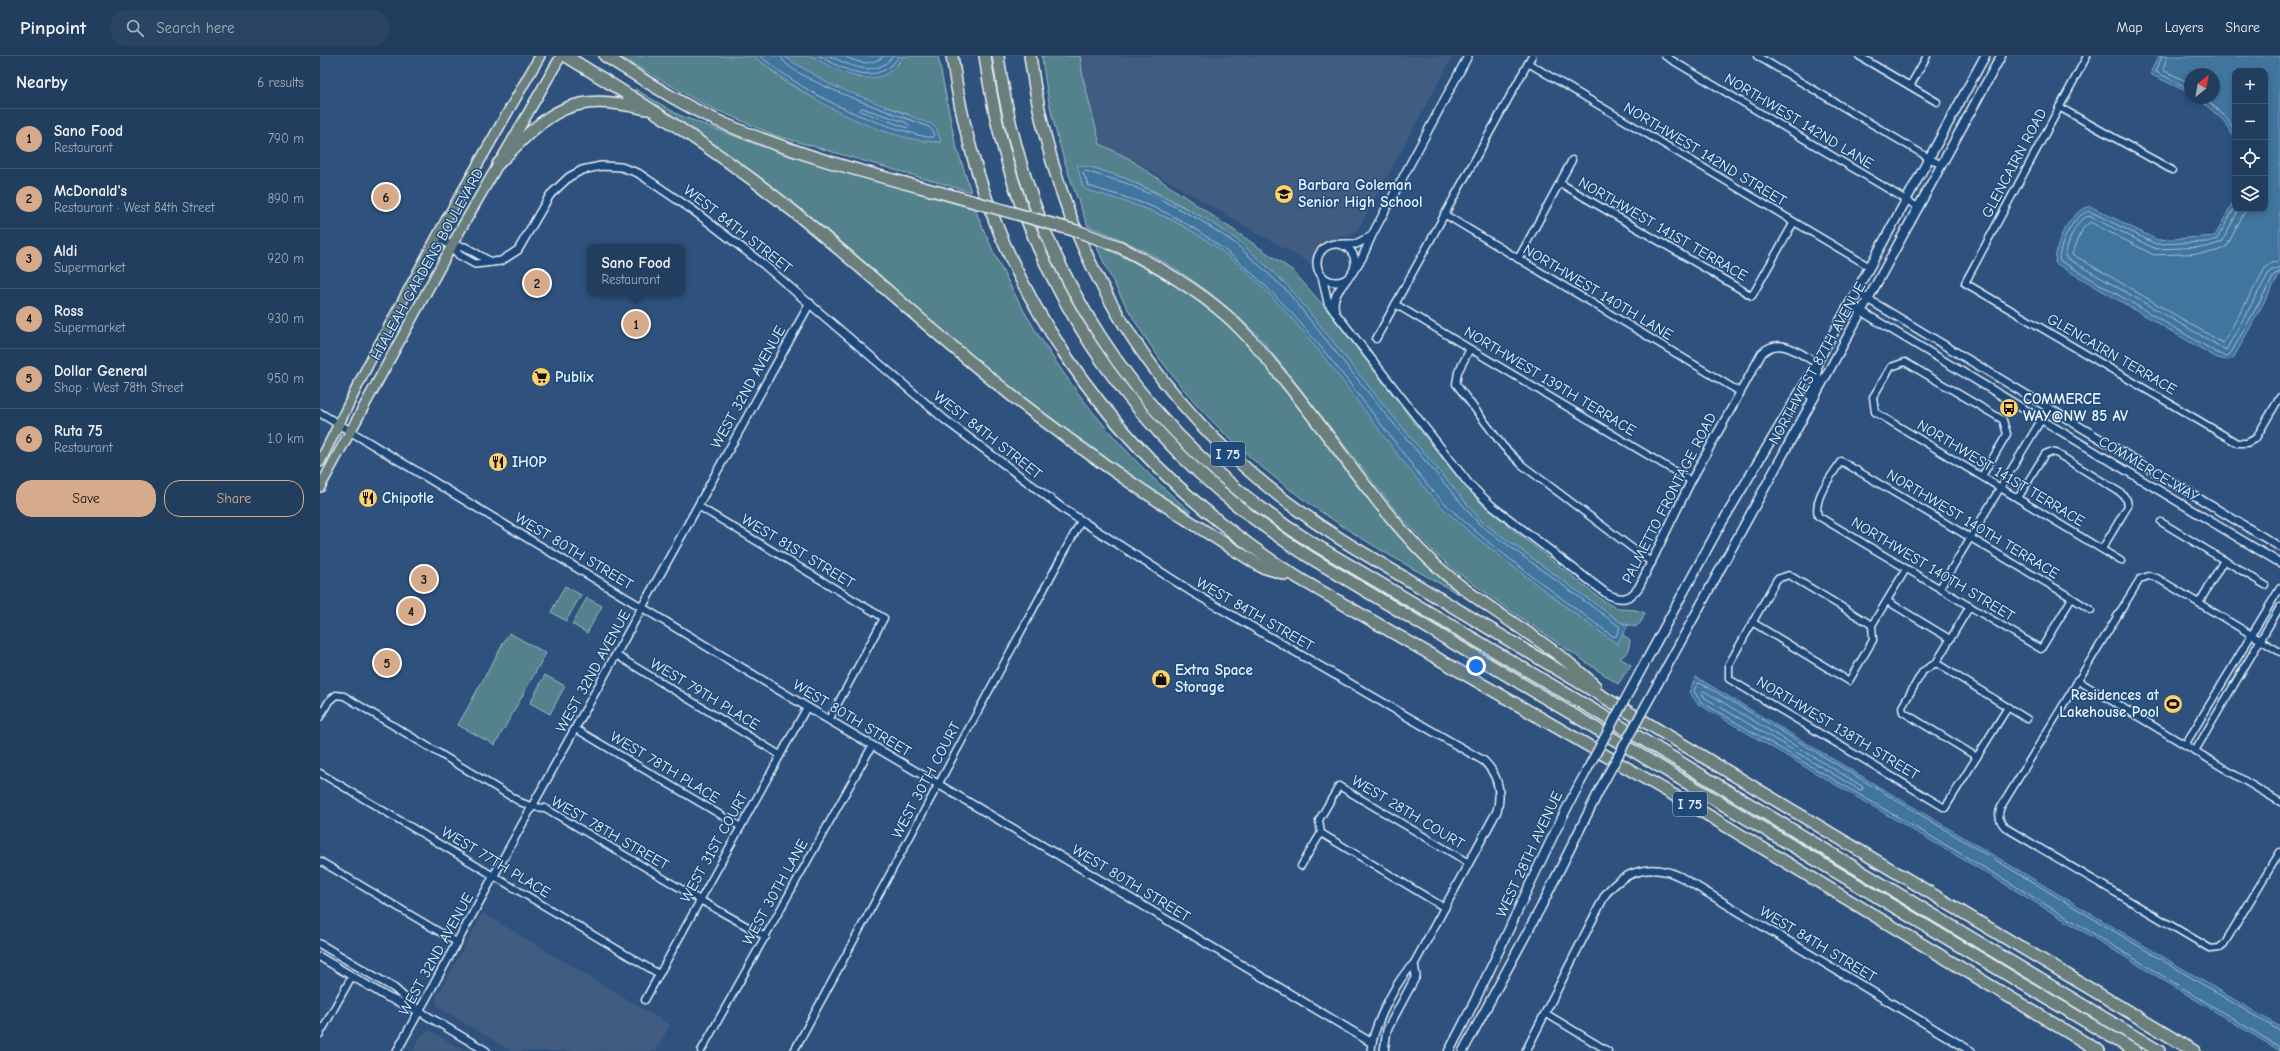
<!DOCTYPE html>
<meta charset="utf-8">
<style>
body{margin:0;font-family:"Comic Neue",sans-serif;background:#2a4564;color:#f1f3f6}
.controls{position:absolute;right:12px;top:12px;display:grid;overflow:hidden;border-radius:8px;box-shadow:0 2px 6px #0003}
.controls button{width:36px;height:36px;display:grid;place-items:center;padding:0;border:0;border-bottom:1px solid #3f5773;background:#223e5e;color:#f1f3f6;font:20px sans-serif}
.compass{position:absolute;left:1864px;top:12px;width:36px;height:36px;border-radius:50%;background:#223e5e;box-shadow:0 2px 6px #0003;rotate:31deg}
.you{position:absolute;left:1156px;top:610px;width:14px;height:14px;margin:-10px;border:3px solid #fff;border-radius:50%;background:#1a73e8;box-shadow:0 0 0 6px #1a73e833}
.badge{display:grid;place-items:center;width:26px;height:26px;border-radius:50%;background:#d6ab8b;color:#111;font-size:13px;font-weight:700}
.pin{position:absolute;translate:-50% -50%;border:2px solid #fff;box-shadow:0 1px 4px #0006}
.popup{position:absolute;left:267px;top:188px;width:98px;height:52px;box-sizing:border-box;display:grid;place-content:center;border-radius:8px;background:#223e5e;filter:drop-shadow(0 1px 3px #0005);font-size:13px;white-space:nowrap;color:#a2aebc}
.popup b{font-size:15px;color:#f1f3f6}
.popup::after{content:'';position:absolute;left:50%;top:100%;margin-left:-8px;border:8px solid transparent;border-top-color:#223e5e}
.list{margin:0;padding:0;list-style:none}
h2{display:flex;justify-content:space-between;align-items:center;height:52px;margin:0;padding:0 16px;font-size:17px}
h2 small{font-size:13px;font-weight:400;color:#a2aebc}
.list li{display:grid;grid-template-columns:26px 1fr auto;gap:12px;align-items:center;box-sizing:border-box;height:60px;padding:0 16px;border-top:1px solid #3f5773}
.list b{display:block;font-size:15px;white-space:nowrap}
.list p{margin:0;font-size:13px;white-space:nowrap;color:#a2aebc}
.list em{font-size:13px;font-style:normal;color:#a2aebc}
.actions{display:flex;gap:8px;padding:12px 16px}
.actions a{flex:1;padding:9px 0;border:1px solid #d6ab8b;border-radius:16px;text-align:center;font-size:14px;color:#d6ab8b}
.actions .main{background:#d6ab8b;color:#111}
.icon{flex:none;width:22px;height:22px;fill:none;stroke:currentColor;stroke-width:2;stroke-linecap:round;stroke-linejoin:round}
.map{position:relative;flex:none;width:1960px;height:995px;overflow:hidden}
header{display:flex;align-items:center;gap:24px;box-sizing:border-box;height:56px;padding:0 20px;background:#223e5e;border-bottom:1px solid #3f5773}
header strong{font-size:19px}
nav{display:flex;gap:22px;margin-inline-start:auto;font-size:14px}
.search{width:280px;height:36px;background:#2a4564;display:flex;align-items:center;gap:10px;box-sizing:border-box;padding:0 14px;border-radius:22px;color:#a2aebc;font-size:15px}
main{display:flex}
aside{flex:1;background:#223e5e}
.map>svg:first-child{display:block}
.built{fill:#405c81}
.green{fill:#52828d;stroke:#9dbac2}
.water{fill:#41749e;stroke:#84a6c2}
.lines{fill:none;stroke-linecap:round;stroke-linejoin:round}
.shore{stroke:#a5bfd4;stroke-width:1}
.minor-casing{stroke:#e8f1f8;stroke-width:9}
.tertiary-casing{stroke:#e8f1f8;stroke-width:10}
.secondary-casing{stroke:#e8f1f8;stroke-width:11}
.primary-casing{stroke:#e8f1f8;stroke-width:12}
.motorway-casing{stroke:#e8f1f8;stroke-width:14}
.minor{stroke:#1f4a7a;stroke-width:6}
.tertiary{stroke:#1f4a7a;stroke-width:7}
.secondary{stroke:#1f4a7a;stroke-width:8}
.primary{stroke:#6b7f7c;stroke-width:9}
.motorway{stroke:#6b7f7c;stroke-width:11}
.secondary-bridge-casing{stroke:#e8f1f8;stroke-width:11;stroke-linecap:butt}
.motorway-bridge-casing{stroke:#e8f1f8;stroke-width:14;stroke-linecap:butt}
.secondary-bridge{stroke:#1f4a7a;stroke-width:8}
.motorway-bridge{stroke:#6b7f7c;stroke-width:11}
.labels{text-anchor:middle;dominant-baseline:central;stroke-width:3;stroke-linejoin:round;paint-order:stroke}
.shield{fill:#1f4a7a;stroke:#acbfd2;stroke-width:1}
.shield-label{font-size:14px;font-weight:bold;fill:#e8f1f8}
.street-label{font-size:15px;fill:#e8f1f8;stroke:#1f4a7a}
.poi-label{font-size:15px;font-weight:bold;fill:#e8f1f8;stroke:#1f4a7a;text-anchor:start}
</style>
<header>
<strong>Pinpoint</strong>
<div class="search"><svg class="icon" aria-label="search" viewBox="0 0 24 24"><circle cx="10" cy="10" r="6"/><path d="M15 15l6 6"/></svg>Search here</div>
<nav><a>Map</a><a>Layers</a><a>Share</a></nav>
</header>
<main>
<aside>
<h2>Nearby<small>6 results</small></h2>
<ul class="list">
<li><span class="badge">1</span><div><b>Sano Food</b><p>Restaurant</p></div><em>790 m</em></li>
<li><span class="badge">2</span><div><b>McDonald's</b><p>Restaurant · West 84th Street</p></div><em>890 m</em></li>
<li><span class="badge">3</span><div><b>Aldi</b><p>Supermarket</p></div><em>920 m</em></li>
<li><span class="badge">4</span><div><b>Ross</b><p>Supermarket</p></div><em>930 m</em></li>
<li><span class="badge">5</span><div><b>Dollar General</b><p>Shop · West 78th Street</p></div><em>950 m</em></li>
<li><span class="badge">6</span><div><b>Ruta 75</b><p>Restaurant</p></div><em>1.0 km</em></li>
</ul>
<div class="actions"><a class="main">Save</a><a>Share</a></div>
</aside>
<div class="map">
<svg width="1960" height="995" viewBox="0 0 1960 995">
<rect width="100%" height="100%" fill="#2e527d"/>
<filter id="ink" filterUnits="userSpaceOnUse"><feTurbulence type="fractalNoise" baseFrequency=".025" numOctaves="2"/><feDisplacementMap in="SourceGraphic" scale="8" xChannelSelector="R" yChannelSelector="G"/><feConvolveMatrix kernelMatrix="1 2 1 2 8 2 1 2 1" color-interpolation-filters="sRGB"/></filter>
<g filter="url(#ink)">
<!-- built -->
<g class="built">
<polygon points="760,0 1133,0 1037,175 1029,180 1020,180 1005,187 995,196 993,209 808,102 780,88 763,22"/>
<polygon points="163,857 350,969 336,995 191,995 118,951 116,942"/>
<polygon points="111,975 144,995 93,995 102,978"/>
</g>
<!-- green -->
<g class="green">
<polygon points="299,0 434,0 463,24 492,41 548,69 605,85 620,86 588,58 535,40 511,29 463,0 491,0 539,22 578,8 583,0 618,0 635,86 651,136 454,79 383,48"/>
<path d="M722 0H760L763 22 780 88 808 102 972 214 1010 257 1098 372 1143 428 1161 447 1196 476 1285 546 1299 553 1316 554 1325 557 1321 566 1315 571 1300 566 1162 466 1066 352 969 231 919 185 882 161 844 140 807 123 774 112 767 134C797 142 826 151 854 165 962 219 1032 346 1108 435 1133 465 1164 487 1194 511 1228 537 1261 563 1296 587L1302 578 1310 584 1308 596 1300 602 1311 609 1298 628 1185 551 1134 514 1113 495 1080 460 941 283C889 230 837 196 768 170 746 115 728 59 722 0Z"/>
<path d="M315 33 359 59 459 97 655 153C701 269 775 376 871 456L868 460C791 408 715 353 643 293 595 254 552 209 503 171 443 123 380 79 315 36Z"/>
<path d="M776 189C839 214 896 252 941 303 975 342 1003 385 1036 425 1068 465 1107 500 1142 537L1141 539C978 452 851 364 776 189Z"/>
<polygon points="245,530 261,539 246,565 231,556"/>
<polygon points="267,542 282,550 267,577 252,568"/>
<polygon points="189,577 226,597 175,689 138,669"/>
<polygon points="225,619 245,630 230,658 210,647"/>
</g>
<!-- water -->
<g class="water">
<path d="M434 0H463L511 29 611 68 616 72 621 86C558 85 481 39 434 0Z"/>
<path d="M491 0H583C559 40 522 17 491 0Z"/>
<path d="M1839 0H1960V217L1914 301 1908 304 1897 302 1735 207C1736 185 1748 157 1770 150L1837 184 1895 180 1915 142V153H1945V15H1915V84L1904 65 1878 42H1894V18H1870V37L1832 19 1831 15Z"/>
<path d="M757 109 774 112 807 123 882 161 919 185 969 231 1066 352 1162 466 1300 566 1308 570 1297 588C1262 563 1228 537 1194 511 1164 487 1133 465 1108 436 1031 346 963 220 854 165 826 151 797 143 767 134L763 131Z"/>
<polygon points="1376,621 1960,971 1960,995 1680,825 1378,648 1369,636"/>
</g>
<g class="lines">
<!-- shore -->
<g class="shore">
<path d="M440 0C490 41 543 65 606 81H614L613 75 609 71C586 61 464 22 461 0"/>
<path d="M499 0C524 14 559 32 579 0"/>
<path d="M510 0C530 10 556 23 573 0"/>
<path d="M524 0C539 7 550 11 564 0"/>
<polyline points="1842,0 1836,16 1870,33"/>
<polyline points="1847,0 1843,14 1870,27"/>
<polyline points="1885,42 1907,62 1915,76"/>
<polygon points="542,52 585,66 590,70 588,72 540,55"/>
<path d="M765 115 806 127 842 144 880 164 916 188 966 234 1063 355 1159 468 1300 571 1296 580 1294 581C1262 558 1231 534 1200 511 1169 487 1139 463 1112 434 1096 416 1082 395 1067 376 1006 297 946 212 858 163 830 147 799 140 769 130L763 117Z"/>
<path d="M1915 151 1897 183 1887 186 1836 188 1769 155C1752 160 1740 187 1739 204L1899 298 1907 300 1911 297 1955 218 1960 216"/>
<path d="M1919 153 1902 186 1887 191 1836 193 1769 160C1755 164 1747 188 1745 201L1906 294 1950 215 1960 211"/>
<polyline points="1926,153 1907,190 1900,194 1888,197 1834,199 1770,166 1763,172 1752,198 1903,287 1946,211 1952,206 1960,205"/>
<polygon points="1384,635 1542,730 1543,733 1540,734 1385,642 1382,637"/>
<polyline points="1960,995 1958,990 1682,822 1381,646 1374,635 1377,628 1380,627 1393,634 1960,975"/>
</g>
<defs>
<g id="minor">
<polyline points="1345,0 1598,151"/>
<polyline points="1437,0 1621,109"/>
<polyline points="1539,0 1617,46"/>
<polyline points="1767,0 1645,227 1917,387 1927,387 1936,382 1960,341"/>
<polyline points="1208,7 1550,211"/>
<polyline points="1590,30 1607,0"/>
<polyline points="1739,51 1852,114"/>
<polyline points="1240,127 1432,240 1474,166"/>
<polyline points="1124,158 1420,336"/>
<polyline points="1198,203 1252,104"/>
<polyline points="1075,248 1371,425"/>
<polyline points="1056,283 1212,0"/>
<polyline points="1150,293 1138,316 1136,328 1183,390 1202,409 1332,507"/>
<polyline points="1662,420 1687,378 1683,364 1585,306 1571,311 1553,341 1555,356 1801,505"/>
<polyline points="1698,442 1725,398 1730,396 1736,397 1801,437 1807,444 1808,450 1782,493"/>
<polyline points="378,450 564,562 509,664"/>
<polyline points="1841,466 1945,529"/>
<polyline points="1620,532 1729,351"/>
<path d="M1752 542 1721 593 1498 460C1493 441 1512 420 1521 405L1752 542 1771 554"/>
<polyline points="1567,545 1630,583"/>
<polyline points="1879,547 1904,504"/>
<polyline points="1650,550 1616,607 1603,615 1582,651 1583,656 1657,701"/>
<polyline points="1432,566 1529,625 1553,584 1552,569 1586,513"/>
<polyline points="1552,569 1469,519 1457,523 1409,608 1409,623 1625,752 1688,651"/>
<path d="M1960 596 1837 522 1829 520 1820 523 1681 751C1677 759 1680 767 1686 772L1891 893 1899 892 1904 888 1960 796"/>
<polyline points="296,599 460,699"/>
<polyline points="1616,607 1707,663"/>
<polyline points="1757,624 1960,746"/>
<polyline points="0,661 9,645 16,639 24,640 200,746 213,751 225,752 380,844 446,881"/>
<polyline points="256,673 421,771"/>
<polyline points="1865,689 1960,532"/>
<polyline points="1875,695 1960,551"/>
<polyline points="0,717 339,918"/>
<polyline points="0,805 138,887"/>
<polyline points="981,810 1001,777"/>
<polyline points="1125,852 1001,777 999,764 1019,730 1149,807"/>
<polyline points="325,944 487,651"/>
<polyline points="1225,957 1288,995"/>
<polyline points="0,978 32,920"/>
<polyline points="381,995 552,690"/>
<polyline points="474,995 761,465"/>
</g>
<g id="tertiary">
<path d="M117 181 132 190 139 199 155 208 181 205 198 194 230 139 249 121 262 114 281 110 301 111 318 117 374 155 443 208 624 363 745 454 872 536 1164 705C1178 719 1182 736 1177 755L1094 908C1077 922 1052 973 1051 995"/>
<circle cx="1016" cy="207" r="19"/>
<polyline points="1023,188 1036,188 1050,181"/>
<polyline points="132,190 145,191 171,206"/>
<polyline points="1032,217 1042,202 1052,179 1148,0"/>
<path d="M1002 220 1008 247 1017 259 1149 428 1172 450 1287 538C1301 545 1310 544 1319 531L1371 425 1442 297C1460 280 1478 297 1497 307"/>
<polyline points="1536,236 1960,491"/>
<polyline points="1529,248 1960,507"/>
<path d="M1015 255C1011 241 1020 233 1027 223"/>
<polyline points="0,357 487,651 767,816 1052,987"/>
<polyline points="0,888 74,932 94,950"/>
<polyline points="0,901 67,941 99,955 166,995"/>
<polyline points="77,995 490,247"/>
<polyline points="1064,995 1067,974 1096,920 1094,908"/>
<path d="M1206 995 1285 839C1304 814 1333 807 1361 821L1651 995"/>
</g>
<g id="secondary">
<polyline points="1490,339 1497,322 1497,308"/>
<polyline points="1320,616 1397,475 1497,307 1665,0"/>
<polyline points="1338,627 1681,0"/>
<path d="M1129 995C1177 907 1213 814 1260 727"/>
<polyline points="1143,995 1221,851 1281,731"/>
</g>
<g id="primary">
<polyline points="0,406 48,309 126,164 220,0"/>
<polyline points="0,431 142,171 241,0"/>
</g>
<g id="motorway">
<path d="M246 0C324 48 401 97 473 155 549 216 620 283 696 343 772 403 852 455 934 506L942 511 966 518"/>
<path d="M285 0C321 22 357 46 396 64 471 98 551 118 630 139"/>
<path d="M632 0C662 222 791 405 980 523L1371 749 1779 995"/>
<path d="M665 0C694 213 809 388 991 502L1815 995"/>
<path d="M678 0C706 205 817 379 994 488L1282 659 1839 995"/>
<path d="M710 0C739 212 848 377 1030 489L1874 995"/>
<path d="M178 108C229 56 249 34 326 53"/>
<path d="M800 191C838 211 875 232 907 260 928 279 945 300 962 321 1009 378 1049 440 1099 493 1151 548 1222 578 1275 630"/>
</g>
</defs>
<!-- minor casing -->
<use href="#minor" class="minor-casing"/>
<!-- tertiary casing -->
<use href="#tertiary" class="tertiary-casing"/>
<!-- secondary casing -->
<use href="#secondary" class="secondary-casing"/>
<!-- primary casing -->
<use href="#primary" class="primary-casing"/>
<!-- motorway casing -->
<use href="#motorway" class="motorway-casing"/>
<!-- minor -->
<use href="#minor" class="minor"/>
<!-- tertiary -->
<use href="#tertiary" class="tertiary"/>
<!-- secondary -->
<use href="#secondary" class="secondary"/>
<!-- primary -->
<use href="#primary" class="primary"/>
<!-- motorway -->
<use href="#motorway" class="motorway"/>
<defs>
<g id="secondary-bridge">
<polyline points="1260,727 1320,616"/>
<polyline points="1281,731 1338,627"/>
</g>
<polyline id="motorway-bridge" points="630,139 760,176 800,191"/>
</defs>
<!-- secondary-bridge casing -->
<use href="#secondary-bridge" class="secondary-bridge-casing"/>
<!-- motorway-bridge casing -->
<use href="#motorway-bridge" class="motorway-bridge-casing"/>
<!-- secondary-bridge -->
<use href="#secondary-bridge" class="secondary-bridge"/>
<!-- motorway-bridge -->
<use href="#motorway-bridge" class="motorway-bridge"/>
</g>
</g>
<!-- icons -->
<defs>
<symbol id="school-disc" viewBox="-11 -11 22 22"><circle r="9.5" fill="#ffd166" stroke="#1f4a7a"/><path d="M0-5L7-2L0 1L-7-2ZM-4 1L0 2.5L4 1V4Q0 6-4 4Z" fill="#111"/></symbol>
<symbol id="supermarket-disc" viewBox="-11 -11 22 22"><circle r="9.5" fill="#ffd166" stroke="#1f4a7a"/><path d="M-6-5.5h2.5l.6 2H6L4.5 2H-2.5L-4.4-4H-6ZM-1.5 3.2a1.3 1.3 0 1 0 .1 0ZM3 3.2a1.3 1.3 0 1 0 .1 0Z" fill="#111"/></symbol>
<symbol id="bus-disc" viewBox="-11 -11 22 22"><circle r="9.5" fill="#ffd166" stroke="#1f4a7a"/><path d="M-5-6H5V4H4V6H2V4H-2V6H-4V4H-5ZM-3.5-4V0h7V-4ZM-3.5 1.2v1.5H-2V1.2ZM2 1.2v1.5H3.5V1.2Z" fill="#111"/></symbol>
<symbol id="restaurant-disc" viewBox="-11 -11 22 22"><circle r="9.5" fill="#ffd166" stroke="#1f4a7a"/><path d="M-5-6h1v4h1v-4h1v4h1v-4h1v5L-1.5 .5V6h-2V.5L-5-1ZM5-6V6H3V1.5H1.5Q1.5-4 5-6Z" fill="#111"/></symbol>
<symbol id="shop-disc" viewBox="-11 -11 22 22"><circle r="9.5" fill="#ffd166" stroke="#1f4a7a"/><path d="M-5-2.5h2.3a2.7 3.5 0 0 1 5.4 0H5L5.5 6h-11ZM-1.5-2.5h3a1.5 2.3 0 0 0-3 0Z" fill="#111"/></symbol>
<symbol id="stadium-disc" viewBox="-11 -11 22 22"><circle r="9.5" fill="#ffd166" stroke="#1f4a7a"/><path d="M0-5a6.5 5 0 1 0 0 10a6.5 5 0 1 0 0-10ZM-3.5-1.8h7v3.6h-7Z" fill="#111"/></symbol>
</defs>
<g fill-rule="evenodd">
<use href="#school-disc" x="953" y="127" width="22" height="22"/>
<use href="#supermarket-disc" x="210" y="310" width="22" height="22"/>
<use href="#bus-disc" x="1678" y="341" width="22" height="22"/>
<use href="#restaurant-disc" x="167" y="395" width="22" height="22"/>
<use href="#restaurant-disc" x="37" y="431" width="22" height="22"/>
<use href="#shop-disc" x="830" y="612" width="22" height="22"/>
<use href="#stadium-disc" x="1842" y="637" width="22" height="22"/>
</g>
<g class="labels">
<!-- shield labels -->
<g class="shield">
<rect x="891" y="386" width="34" height="24" rx="3"/>
<rect x="1353" y="736" width="34" height="24" rx="3"/>
</g>
<g class="shield-label">
<text x="908" y="398">I 75</text>
<text x="1370" y="748">I 75</text>
</g>
<!-- street labels -->
<g class="street-label">
<text transform="translate(1479 65) rotate(31)">NORTHWEST 142ND LANE</text>
<text transform="translate(1385 98) rotate(31)">NORTHWEST 142ND STREET</text>
<text transform="translate(1694 107) rotate(-62)">GLENCAIRN ROAD</text>
<text transform="translate(418 173) rotate(38)">WEST 84TH STREET</text>
<text transform="translate(1343 173) rotate(30)">NORTHWEST 141ST TERRACE</text>
<text transform="translate(107 208) rotate(-61)">HIALEAH GARDENS BOULEVARD</text>
<text transform="translate(1278 236) rotate(31)">NORTHWEST 140TH LANE</text>
<text transform="translate(1792 298) rotate(30)">GLENCAIRN TERRACE</text>
<text transform="translate(1497 307) rotate(-61)">NORTHWEST 87TH AVENUE</text>
<text transform="translate(1230 325) rotate(31)">NORTHWEST 139TH TERRACE</text>
<text transform="translate(428 331) rotate(-61)">WEST 32ND AVENUE</text>
<text transform="translate(668 379) rotate(38)">WEST 84TH STREET</text>
<text transform="translate(1829 413) rotate(31)">COMMERCE WAY</text>
<text transform="translate(1681 417) rotate(31)">NORTHWEST 141ST TERRACE</text>
<text transform="translate(1349 442) rotate(-63)">PALMETTO FRONTAGE ROAD</text>
<text transform="translate(1653 468) rotate(31)">NORTHWEST 140TH TERRACE</text>
<text transform="translate(254 495) rotate(31)">WEST 80TH STREET</text>
<text transform="translate(478 495) rotate(31)">WEST 81ST STREET</text>
<text transform="translate(1613 513) rotate(31)">NORTHWEST 140TH STREET</text>
<text transform="translate(935 558) rotate(30)">WEST 84TH STREET</text>
<text transform="translate(273 615) rotate(-61)">WEST 32ND AVENUE</text>
<text transform="translate(385 638) rotate(31)">WEST 79TH PLACE</text>
<text transform="translate(532 662) rotate(31)">WEST 80TH STREET</text>
<text transform="translate(1518 672) rotate(31)">NORTHWEST 138TH STREET</text>
<text transform="translate(345 711) rotate(31)">WEST 78TH PLACE</text>
<text transform="translate(606 724) rotate(-62)">WEST 30TH COURT</text>
<text transform="translate(1088 756) rotate(31)">WEST 28TH COURT</text>
<text transform="translate(290 777) rotate(30)">WEST 78TH STREET</text>
<text transform="translate(394 791) rotate(-61)">WEST 31ST COURT</text>
<text transform="translate(1209 798) rotate(-65)">WEST 28TH AVENUE</text>
<text transform="translate(176 806) rotate(31)">WEST 77TH PLACE</text>
<text transform="translate(811 827) rotate(31)">WEST 80TH STREET</text>
<text transform="translate(455 836) rotate(-61)">WEST 30TH LANE</text>
<text transform="translate(1498 888) rotate(31)">WEST 84TH STREET</text>
<text transform="translate(116 898) rotate(-61)">WEST 32ND AVENUE</text>
</g>
<!-- poi labels -->
<g class="poi-label">
<text x="978" y="129">Barbara Goleman<tspan x="978" dy="17">Senior High School</tspan></text>
<text x="235" y="321">Publix</text>
<text x="1703" y="343">COMMERCE<tspan x="1703" dy="17">WAY@NW 85 AV</tspan></text>
<text x="192" y="406">IHOP</text>
<text x="62" y="442">Chipotle</text>
<text x="855" y="614">Extra Space<tspan x="855" dy="17">Storage</tspan></text>
<text x="1839" y="639" text-anchor="end">Residences at<tspan x="1839" dy="17">Lakehouse Pool</tspan></text>
</g>
</g>
</svg>
<div class="controls">
<button>+</button>
<button>−</button>
<button><svg class="icon" aria-label="locate" viewBox="0 0 24 24"><circle cx="12" cy="12" r="6"/><path d="M12 2v4M12 18v4M2 12h4M18 12h4"/></svg></button>
<button><svg class="icon" aria-label="layers" viewBox="0 0 24 24"><path d="M12 4l9 5-9 5-9-5zM3 14l9 5 9-5"/></svg></button>
</div>
<svg class="compass" viewBox="-18 -18 36 36"><path d="M0-13l5 13h-10z" fill="#e53935"/><path d="M0 13l5-13h-10z" fill="#a2aebc"/></svg>
<div class="you"></div>
<div class="pin badge" style="left:316px;top:268px">1</div>
<div class="popup"><b>Sano Food</b>Restaurant</div>
<div class="pin badge" style="left:217px;top:227px">2</div>
<div class="pin badge" style="left:104px;top:523px">3</div>
<div class="pin badge" style="left:91px;top:555px">4</div>
<div class="pin badge" style="left:67px;top:607px">5</div>
<div class="pin badge" style="left:66px;top:141px">6</div>
</div>
</main>
